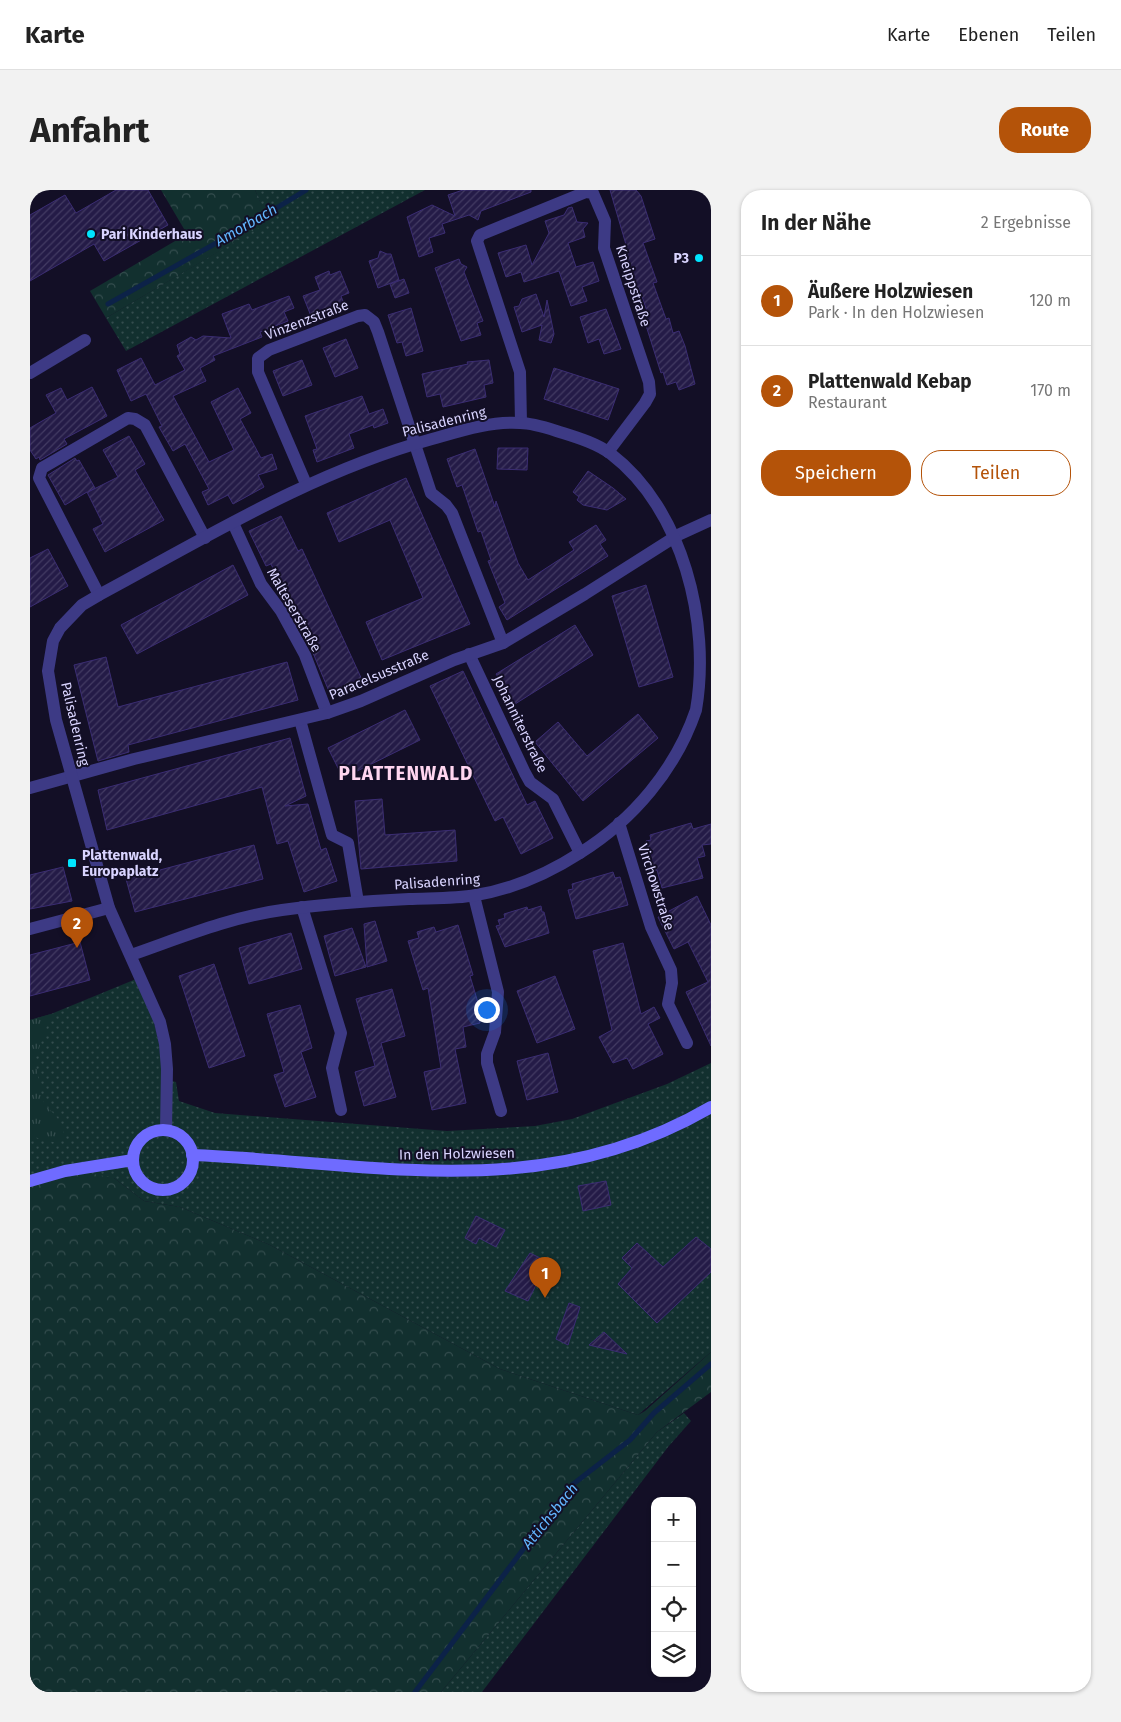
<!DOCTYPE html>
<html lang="de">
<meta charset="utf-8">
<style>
body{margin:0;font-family:"Fira Sans",sans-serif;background:#f2f2f2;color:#222}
.controls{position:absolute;right:15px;bottom:15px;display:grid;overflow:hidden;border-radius:10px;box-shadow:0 1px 4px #0004}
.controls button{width:45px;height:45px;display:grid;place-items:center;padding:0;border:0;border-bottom:1px solid #e0e0e0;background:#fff;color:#222;font:25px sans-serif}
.you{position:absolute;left:456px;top:819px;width:18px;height:18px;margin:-12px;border:4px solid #fff;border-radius:50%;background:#1a73e8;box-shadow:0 0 0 8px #1a73e833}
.badge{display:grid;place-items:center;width:32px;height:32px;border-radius:50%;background:#b45309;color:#fff;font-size:16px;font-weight:700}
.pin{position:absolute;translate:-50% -41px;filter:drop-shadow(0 1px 2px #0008)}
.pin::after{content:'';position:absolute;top:26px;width:18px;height:15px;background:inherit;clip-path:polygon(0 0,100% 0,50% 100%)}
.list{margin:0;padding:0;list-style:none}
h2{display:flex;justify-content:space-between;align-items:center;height:65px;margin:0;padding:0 20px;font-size:21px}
h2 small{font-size:16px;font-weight:400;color:#767676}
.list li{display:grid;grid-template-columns:32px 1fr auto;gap:15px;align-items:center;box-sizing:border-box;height:90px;padding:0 20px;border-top:1px solid #e0e0e0}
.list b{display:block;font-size:19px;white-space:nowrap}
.list p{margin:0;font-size:16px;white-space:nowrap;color:#767676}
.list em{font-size:16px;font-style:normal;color:#767676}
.actions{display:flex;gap:10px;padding:15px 20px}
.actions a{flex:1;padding:11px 0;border:1px solid #b45309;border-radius:20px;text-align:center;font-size:18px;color:#b45309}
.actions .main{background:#b45309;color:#fff}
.icon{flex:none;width:28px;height:28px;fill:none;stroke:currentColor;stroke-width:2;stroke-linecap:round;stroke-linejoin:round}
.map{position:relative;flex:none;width:681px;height:1502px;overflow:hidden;border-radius:20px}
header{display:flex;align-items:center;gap:30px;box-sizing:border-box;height:70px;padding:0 25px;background:#fff;border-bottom:1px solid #e0e0e0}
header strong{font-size:24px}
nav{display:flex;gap:28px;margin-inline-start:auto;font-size:18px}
.intro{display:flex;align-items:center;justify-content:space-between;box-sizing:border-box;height:120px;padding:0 30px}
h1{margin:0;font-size:35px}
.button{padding:12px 22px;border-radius:20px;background:#b45309;color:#fff;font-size:18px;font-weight:700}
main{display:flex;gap:30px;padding:0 30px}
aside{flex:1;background:#fff;border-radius:20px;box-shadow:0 1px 4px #0004}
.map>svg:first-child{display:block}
.grass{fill:url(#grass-dots)}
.forest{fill:url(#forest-crowns)}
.park{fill:url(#park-tufts)}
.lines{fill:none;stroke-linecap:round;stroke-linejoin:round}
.stream{stroke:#0c2248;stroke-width:5}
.building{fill:url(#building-hatch);stroke:#3b2d73}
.street{stroke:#3d3a85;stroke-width:12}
.secondary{stroke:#6f6bff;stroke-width:12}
.poi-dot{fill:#00e5ff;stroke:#130f26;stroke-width:2}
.labels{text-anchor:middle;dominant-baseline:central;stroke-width:4;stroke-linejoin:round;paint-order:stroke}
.poi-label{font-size:14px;font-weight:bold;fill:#d9d4ff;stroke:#130f26;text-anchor:start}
.street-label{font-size:14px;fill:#d9d4ff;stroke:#130f26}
.water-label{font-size:15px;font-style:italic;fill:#62b6ff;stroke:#130f26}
.district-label{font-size:19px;font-weight:bold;letter-spacing:1px;fill:#ffd6f0;stroke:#130f26}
</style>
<header>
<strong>Karte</strong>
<nav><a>Karte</a><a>Ebenen</a><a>Teilen</a></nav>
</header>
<div class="intro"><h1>Anfahrt</h1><a class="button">Route</a></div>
<main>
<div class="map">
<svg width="681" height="1502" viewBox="0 0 681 1502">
<defs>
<pattern id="grass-dots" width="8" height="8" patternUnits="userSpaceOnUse" patternTransform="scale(1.25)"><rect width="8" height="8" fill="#12302f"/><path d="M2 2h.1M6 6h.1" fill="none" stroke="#344d4e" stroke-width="1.8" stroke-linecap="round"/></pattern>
<pattern id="forest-crowns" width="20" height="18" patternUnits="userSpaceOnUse" patternTransform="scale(1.25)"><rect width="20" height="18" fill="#12302f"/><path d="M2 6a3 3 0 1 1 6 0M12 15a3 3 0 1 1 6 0" fill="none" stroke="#344d4e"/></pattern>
<pattern id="park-tufts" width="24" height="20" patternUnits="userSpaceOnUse" patternTransform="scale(1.25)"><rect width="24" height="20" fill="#12302f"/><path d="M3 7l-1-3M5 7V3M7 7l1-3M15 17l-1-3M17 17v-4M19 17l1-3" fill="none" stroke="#344d4e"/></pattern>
<pattern id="building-hatch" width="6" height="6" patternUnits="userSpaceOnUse" patternTransform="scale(1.25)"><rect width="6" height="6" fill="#241b47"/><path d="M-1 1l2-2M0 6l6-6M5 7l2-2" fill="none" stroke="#433b63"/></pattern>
</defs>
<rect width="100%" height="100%" fill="#130f26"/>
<!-- grass -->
<g class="grass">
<polygon points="225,0 395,0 96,161 76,128 238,32"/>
<polygon points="111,787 116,799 138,890 146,892 149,911 185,923 417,941 505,936 542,929 637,894 681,873 681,1162 608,1225 470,1179 240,1055 150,1017 114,1011 84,988 0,996 0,830 21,824"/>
<polygon points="654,1223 661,1231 638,1257 452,1502 411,1502 627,1242"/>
</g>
<!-- forest -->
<g class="forest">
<polygon points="131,0 225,0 239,32 76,128 60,101 157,44"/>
<polygon points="53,982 84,988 114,1011 150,1017 240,1055 470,1179 608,1225 615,1221 681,1162 681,1202 627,1242 411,1502 0,1502 0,996"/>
</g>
<!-- park -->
<polygon class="park" points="21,824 5,870 12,910 28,929 36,948 27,953 0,946 0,830"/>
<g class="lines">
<!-- stream -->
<g class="stream">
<polyline points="78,114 220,34 276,0"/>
<polyline points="385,1502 542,1295 600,1250 624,1223 681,1174"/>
</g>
</g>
<!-- building -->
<g class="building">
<polygon points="86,0 118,0 138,35 74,71 64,54 0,91 0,25 35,5 46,23"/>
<polygon points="433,0 501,0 501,2 451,21 448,30 439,25 412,34 415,43 399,48 403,62 389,67 377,27 402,15 425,26 418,5"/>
<polygon points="580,0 606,0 611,6 625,49 613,53 627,92 623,93 636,129 639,128 643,143 649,141 655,156 665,194 649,200 646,192 637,195 633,182 631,183 613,126 618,124 609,98 603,100 595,76 599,75 594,59 597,58"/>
<polygon points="542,17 547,32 558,33 553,39 555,47 538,53 546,77 563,72 569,91 552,97 557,111 541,116 529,81 494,92 491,82 476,87 468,63 496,55 502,75 519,43 515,31 534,25 538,18"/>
<polygon points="350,61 357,64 361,64 369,90 348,98 339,71 348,68"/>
<polygon points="429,69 431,74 437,77 434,82 453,131 447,133 451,145 431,151 405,78"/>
<polygon points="299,81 300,85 310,81 319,103 311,106 316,119 300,126 298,120 281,126 273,106 290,100 285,87"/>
<polygon points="374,89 379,103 365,108 360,94"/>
<polygon points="506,104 514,127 517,110 524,144 521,153 509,150 512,135 492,142 484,117 489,116 492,109"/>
<polygon points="259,106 264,118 254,122 258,131 230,142 232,147 183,166 185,170 170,178 176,191 143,206 179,272 204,260 181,212 208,198 221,223 210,229 231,268 242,264 247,279 228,285 234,297 203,314 198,305 178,315 172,302 179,299 155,254 143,261 129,237 132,236 116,204 101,211 87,180 111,168 125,195 155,180 147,166 150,164 147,155 161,147 166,150 173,146 201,148 192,124 219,114 222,120"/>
<polygon points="381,118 393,161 376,166 372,152 367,153 358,125"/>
<polygon points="576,119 591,159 574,164 569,149 558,153 550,127"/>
<polygon points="316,149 328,178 305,187 293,158"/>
<polygon points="272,170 282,195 253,206 243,181"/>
<polygon points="459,170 463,193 454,195 456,207 413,217 410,204 397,207 392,184 438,174 437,172"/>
<polygon points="524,178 589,199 578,230 514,209"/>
<polygon points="62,197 77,226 34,249 37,254 10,270 9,267 6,269 0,260 0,238 26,223 16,205 31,198 37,210"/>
<polygon points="332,206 339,224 353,219 358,233 344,238 343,235 319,244 324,258 287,272 283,260 287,259 275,226"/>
<polygon points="99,246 115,274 105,280 134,330 75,362 63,339 73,334 57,302 35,315 18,285 45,268 47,271 49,270 65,298 58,302 88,287 73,260"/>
<polygon points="468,258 498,258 497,280 467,279"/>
<polygon points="445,259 465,317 466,311 488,373 498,390 544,360 539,352 566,335 576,350 570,354 578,366 477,430 469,417 475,413 458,371 461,370 451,341 448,342 432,295 427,297 417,269"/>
<polygon points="558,281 583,298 596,309 577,320 553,315 547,310 549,307 543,302"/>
<polygon points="376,288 440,434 352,470 336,432 393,408 360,330 309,352 297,323"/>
<polygon points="251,326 268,361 272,359 333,492 301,506 278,451 241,374 236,376 219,341"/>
<polygon points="18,359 38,396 0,417 0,368"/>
<polygon points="203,375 218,405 107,464 91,435"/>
<polygon points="616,395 643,487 609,497 582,406"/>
<polygon points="545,435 563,465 485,514 466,484"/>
<polygon points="76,467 88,517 257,472 268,510 98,555 99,562 68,571 44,475"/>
<polygon points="433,481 497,615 505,611 523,648 491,664 473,627 465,631 400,496"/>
<polygon points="375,520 390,550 313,588 298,558"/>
<polygon points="608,524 628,548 553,611 505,552 528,532 557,566"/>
<polygon points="260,548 276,606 255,616 278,614 291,660 296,658 307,691 274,702 258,651 247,654 232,597 77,640 68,600"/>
<polygon points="352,609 355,645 425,640 427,671 331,679 325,611"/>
<polygon points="661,633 663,639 681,634 681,654 672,655 675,666 667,668 673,688 632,698 627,680 624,681 616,651 621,650 620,645"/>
<polygon points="224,655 233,689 105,722 96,689"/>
<polygon points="33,677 42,711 0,719 0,685"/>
<polygon points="583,682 585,688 590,687 598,715 546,729 538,700 543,699 542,694"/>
<polygon points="667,706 681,735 681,856 656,802 678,792 658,752 644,759 628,727"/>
<polygon points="511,716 512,722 514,722 519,743 475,757 466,736 470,735 468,730 475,728 474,724 497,717 498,720"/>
<polygon points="345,731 357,771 337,777 334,734"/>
<polygon points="428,735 443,785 440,786 449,816 447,817 450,833 433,837 436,857 425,859 436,913 402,920 394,882 411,878 398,798 393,800 378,751 389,748 387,742 404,737 406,742"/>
<polygon points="322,738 336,777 305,786 294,746"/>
<polygon points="261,743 272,779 219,794 209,758"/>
<polygon points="50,752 60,790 0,806 0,765"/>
<polygon points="593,753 611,824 624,817 630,828 618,834 633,864 603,879 597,868 583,873 569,847 582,840 563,761"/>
<polygon points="184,774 215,866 179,878 149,786"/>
<polygon points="525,786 545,839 507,853 487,801"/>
<polygon points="362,799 375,846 351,853 366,907 334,916 325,882 345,876 326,809"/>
<polygon points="270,815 282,858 271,862 286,907 255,917 244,885 254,882 237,824"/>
<polygon points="518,863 528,902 497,910 487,871"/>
<polygon points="576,991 581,1015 553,1021 548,996"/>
<polygon points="446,1026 475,1040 466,1057 449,1048 446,1054 435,1048"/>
<polygon points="666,1047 681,1059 681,1082 627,1133 588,1094 602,1078 592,1068 607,1053 633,1077"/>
<polygon points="500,1063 512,1069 504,1084 510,1087 498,1111 475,1101"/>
<polygon points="539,1113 550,1117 538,1155 526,1149"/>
<polygon points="574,1142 597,1164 559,1155"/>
</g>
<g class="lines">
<!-- street -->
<g class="street">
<polyline points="0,183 55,150"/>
<polyline points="491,233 490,182 447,51 450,45 556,2 563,3 575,31 574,58 619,192 620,204 615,213 578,262"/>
<polyline points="276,294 228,182 228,168 239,160 328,126 335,125 344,132 348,142 401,303 416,315 422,323 473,453"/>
<polyline points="203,333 231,394 251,421 275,465 297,523"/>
<polyline points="69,405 9,288 12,278 98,228 105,229 115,235 175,348"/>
<polyline points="439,464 495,583 500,592 523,609 550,663"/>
<polyline points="270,530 302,645 318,653 328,712"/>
<polyline points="0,598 104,569 297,523 331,511 424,470 473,453 555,404 648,345 681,330"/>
<polyline points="589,633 621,737 641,780 642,793 638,814 657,853"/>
<polyline points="444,706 468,802 465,842 457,864 457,873 471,921"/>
<polyline points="272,717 311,843 302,878 311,920"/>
<polyline points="0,739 79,718"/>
<path d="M101 765C150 748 200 727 252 720 294 714 336 711 379 709 401 708 424 709 446 705 483 699 519 683 550 663 603 630 646 579 666 520 681 433 653 319 581 264 568 254 549 248 533 243 520 239 504 233 490 233 460 231 430 241 402 249 282 282 177 347 69 405L52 415 30 438 23 451 18 481 26 530 79 718 130 832 135 854 137 879 136 940"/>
</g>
<!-- secondary -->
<g class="secondary">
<circle cx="133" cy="970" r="30"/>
<path d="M162 965C344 972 512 1016 681 917"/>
<polyline points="0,991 35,981 103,970"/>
</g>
</g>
<!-- markers -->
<g class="poi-dot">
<circle cx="61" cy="44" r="5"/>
<circle cx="669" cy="68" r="5"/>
<rect x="37" y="668" width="10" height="10" rx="2.5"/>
</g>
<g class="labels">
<!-- poi labels -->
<g class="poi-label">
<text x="71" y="44">Pari Kinderhaus</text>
<text x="659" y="68" text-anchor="end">P3</text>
<text x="52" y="665">Plattenwald,<tspan x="52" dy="16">Europaplatz</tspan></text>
</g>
<!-- street labels -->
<g class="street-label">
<text transform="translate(603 96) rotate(72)">Kneippstraße</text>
<text transform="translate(277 130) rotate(-21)">Vinzenzstraße</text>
<text transform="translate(414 232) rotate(-14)">Palisadenring</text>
<text transform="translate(264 420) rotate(60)">Malteserstraße</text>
<text transform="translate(349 485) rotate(-23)">Paracelsusstraße</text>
<text transform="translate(45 534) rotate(77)">Palisadenring</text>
<text transform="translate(490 534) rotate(64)">Johanniterstraße</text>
<text transform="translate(407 692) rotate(-4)">Palisadenring</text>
<text transform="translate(626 697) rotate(72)">Virchowstraße</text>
<text transform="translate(427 964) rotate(-1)">In den Holzwiesen</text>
</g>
<!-- water labels -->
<g class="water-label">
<text transform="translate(216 35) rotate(-30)">Amorbach</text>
<text transform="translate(520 1326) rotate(-51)">Attichsbach</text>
</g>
<!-- district labels -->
<g class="district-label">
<text x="376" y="583">PLATTENWALD</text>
</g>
</g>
</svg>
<div class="controls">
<button>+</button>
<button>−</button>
<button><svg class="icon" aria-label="locate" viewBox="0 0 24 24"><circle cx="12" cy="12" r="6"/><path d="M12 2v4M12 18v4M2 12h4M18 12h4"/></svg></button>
<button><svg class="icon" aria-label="layers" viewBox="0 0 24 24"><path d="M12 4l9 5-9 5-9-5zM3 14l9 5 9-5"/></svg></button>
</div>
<div class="you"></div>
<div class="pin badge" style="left:515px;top:1108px">1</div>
<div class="pin badge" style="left:47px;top:758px">2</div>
</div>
<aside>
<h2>In der Nähe<small>2 Ergebnisse</small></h2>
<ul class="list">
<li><span class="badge">1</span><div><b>Äußere Holzwiesen</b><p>Park · In den Holzwiesen</p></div><em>120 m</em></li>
<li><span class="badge">2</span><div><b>Plattenwald Kebap</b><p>Restaurant</p></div><em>170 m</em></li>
</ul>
<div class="actions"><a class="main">Speichern</a><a>Teilen</a></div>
</aside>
</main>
